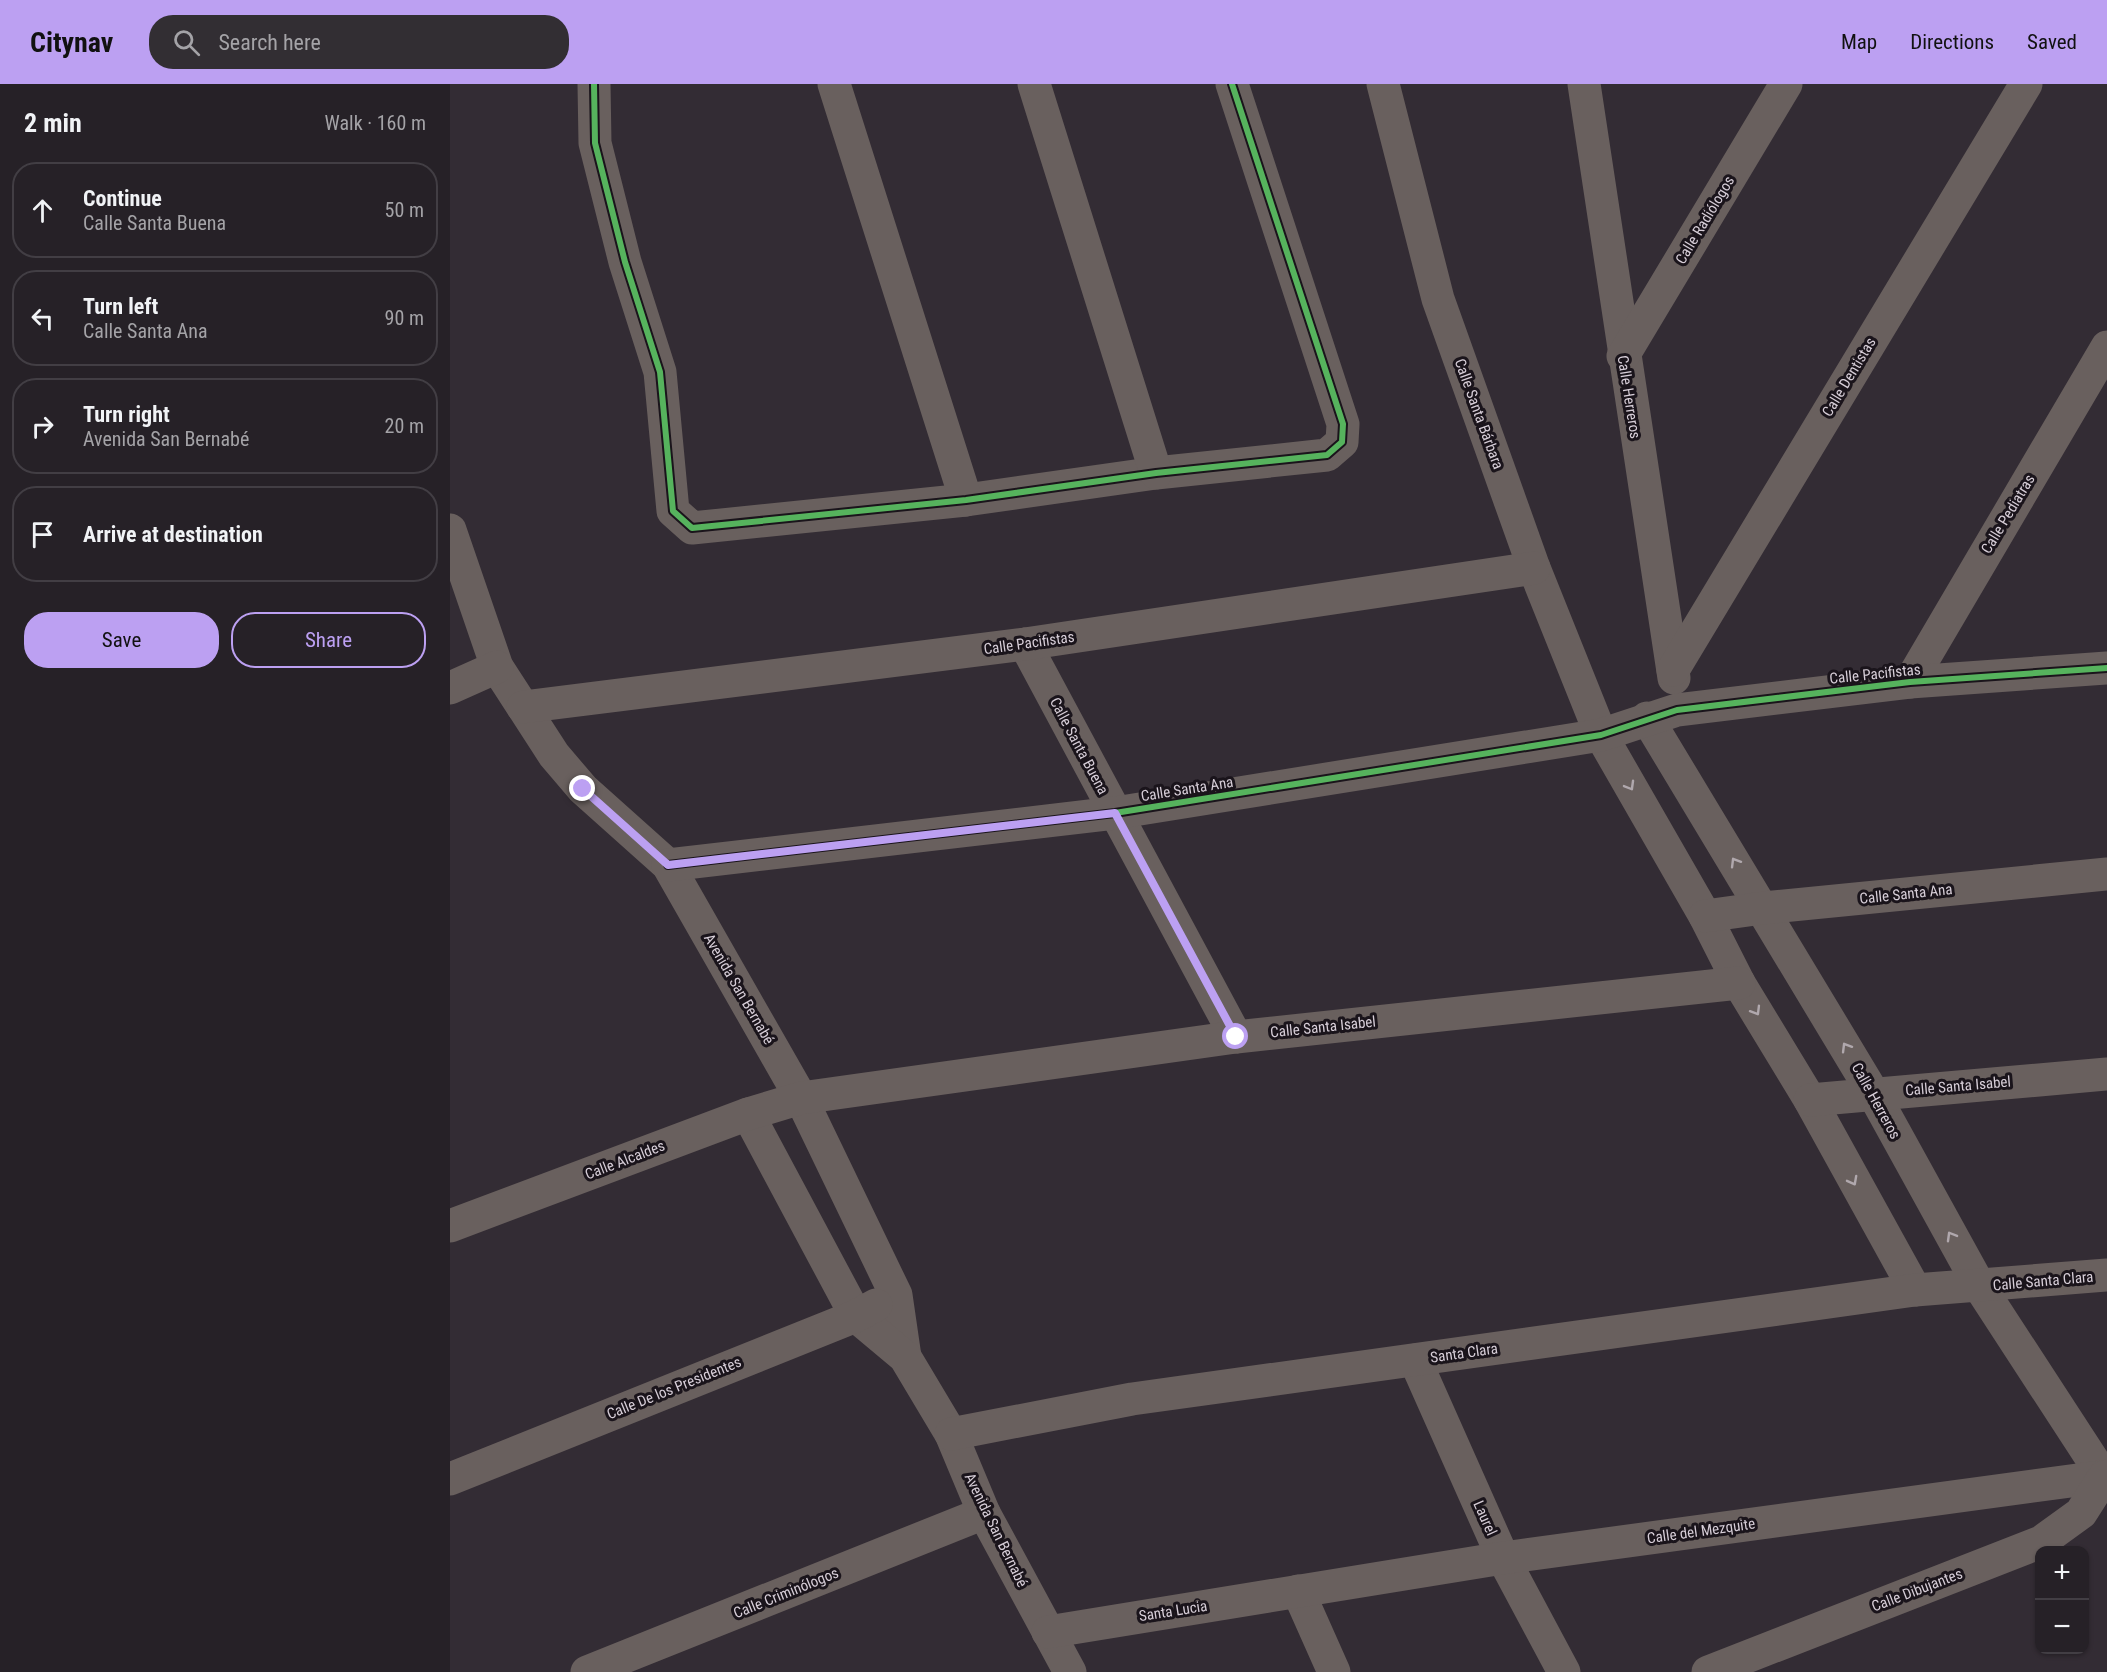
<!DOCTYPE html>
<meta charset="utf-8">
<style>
body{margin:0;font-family:"Roboto Condensed",sans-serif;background:#322e33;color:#f1f3f6}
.controls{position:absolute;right:18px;bottom:18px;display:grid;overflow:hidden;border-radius:12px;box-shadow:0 2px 4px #0004}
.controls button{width:54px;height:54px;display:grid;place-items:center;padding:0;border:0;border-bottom:2px solid #423e44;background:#262127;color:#f1f3f6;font:30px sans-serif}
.stop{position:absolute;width:18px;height:18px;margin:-14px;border:4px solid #bca0f2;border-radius:50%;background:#fff}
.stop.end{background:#bca0f2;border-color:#fff;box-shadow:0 2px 6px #0008}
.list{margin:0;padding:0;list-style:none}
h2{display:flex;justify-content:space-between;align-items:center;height:78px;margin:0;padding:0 24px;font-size:26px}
h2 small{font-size:20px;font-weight:400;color:#a4a3a7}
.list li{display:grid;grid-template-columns:39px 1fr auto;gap:18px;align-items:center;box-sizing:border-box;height:96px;margin:0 12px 12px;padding:0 12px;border:2px solid #423e44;border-radius:24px}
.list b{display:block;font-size:22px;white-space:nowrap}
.list p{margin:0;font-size:20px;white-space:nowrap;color:#a4a3a7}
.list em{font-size:20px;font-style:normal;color:#a4a3a7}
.actions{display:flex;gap:12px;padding:18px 24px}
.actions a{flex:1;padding:14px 0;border:2px solid #bca0f2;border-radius:24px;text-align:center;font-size:21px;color:#bca0f2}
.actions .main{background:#bca0f2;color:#111}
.icon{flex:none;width:33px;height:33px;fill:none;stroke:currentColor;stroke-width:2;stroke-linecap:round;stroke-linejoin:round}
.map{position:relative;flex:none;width:1657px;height:1588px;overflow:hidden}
header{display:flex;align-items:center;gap:36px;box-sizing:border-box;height:84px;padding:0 30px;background:#bca0f2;color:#111}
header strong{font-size:28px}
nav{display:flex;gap:33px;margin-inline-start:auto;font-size:21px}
.search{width:420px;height:54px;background:#322e33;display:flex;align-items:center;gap:15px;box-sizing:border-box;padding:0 21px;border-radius:24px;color:#a4a3a7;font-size:22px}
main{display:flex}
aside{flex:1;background:#262127}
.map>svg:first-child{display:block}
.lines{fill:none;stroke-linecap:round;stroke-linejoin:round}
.street{stroke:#69605e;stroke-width:33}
.cycleway-casing{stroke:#1a141b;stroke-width:10}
.cycleway{stroke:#56b35d;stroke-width:6}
.oneway{stroke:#b0a8ad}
.route{stroke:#bca0f2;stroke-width:8}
.labels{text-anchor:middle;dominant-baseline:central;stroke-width:6;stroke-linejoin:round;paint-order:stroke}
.street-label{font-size:15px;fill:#d7ced8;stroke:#1a141b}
</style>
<header>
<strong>Citynav</strong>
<div class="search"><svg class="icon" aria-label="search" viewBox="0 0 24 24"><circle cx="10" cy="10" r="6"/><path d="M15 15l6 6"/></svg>Search here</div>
<nav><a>Map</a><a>Directions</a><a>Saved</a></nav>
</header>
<main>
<aside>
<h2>2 min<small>Walk · 160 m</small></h2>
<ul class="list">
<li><svg class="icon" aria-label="ahead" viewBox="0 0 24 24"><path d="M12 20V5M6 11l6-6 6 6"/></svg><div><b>Continue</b><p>Calle Santa Buena</p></div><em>50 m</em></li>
<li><svg class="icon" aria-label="left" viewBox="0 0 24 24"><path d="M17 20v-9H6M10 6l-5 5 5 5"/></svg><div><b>Turn left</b><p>Calle Santa Ana</p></div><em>90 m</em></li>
<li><svg class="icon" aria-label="right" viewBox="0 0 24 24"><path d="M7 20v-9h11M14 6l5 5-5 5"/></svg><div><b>Turn right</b><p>Avenida San Bernabé</p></div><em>20 m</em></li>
<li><svg class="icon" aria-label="arrive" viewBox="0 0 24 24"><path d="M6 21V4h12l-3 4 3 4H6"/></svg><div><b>Arrive at destination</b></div></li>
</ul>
<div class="actions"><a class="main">Save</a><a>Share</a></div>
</aside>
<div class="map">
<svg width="1657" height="1588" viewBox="0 0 1657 1588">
<rect width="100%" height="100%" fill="#332c34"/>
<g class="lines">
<!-- street -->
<g class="street">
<polyline points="144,0 145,59 175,178 210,288 223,427 242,444 516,416 706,389 877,371 892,358 893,340 782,0"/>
<polyline points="384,0 516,416"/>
<polyline points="584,0 706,389"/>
<polyline points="933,0 988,215 1084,484 1151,651 1255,832 1289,899 1360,1016 1465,1206"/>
<polyline points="1134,0 1224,594"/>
<polyline points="1173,272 1336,0"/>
<polyline points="0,446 47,583 104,671 133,705 218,781 351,1014 446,1211 455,1273"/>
<polyline points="575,560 786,953"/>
<polyline points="1223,586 1576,0"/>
<polyline points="1460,598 1657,263"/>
<polyline points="0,604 47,583"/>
<polyline points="73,623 575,560 1084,484"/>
<polyline points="1197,634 1423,1009 1530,1203 1657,1398"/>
<polyline points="218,781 665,729 1151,651 1227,626 1460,598 1657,584"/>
<polyline points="1255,832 1313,824 1657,790"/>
<polyline points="1360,1016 1657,990"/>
<polyline points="298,1030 406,1232 455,1273 501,1350 534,1429 620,1588"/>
<polyline points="0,1142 298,1030 351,1014 786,953 1289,899"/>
<polyline points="965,1276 1053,1474 1114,1588"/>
<polyline points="501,1350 682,1315 1465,1206 1657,1191"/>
<polyline points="0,1395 406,1232 426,1221"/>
<polyline points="848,1507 884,1588"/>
<polyline points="598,1548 1053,1474 1657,1392"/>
<polyline points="137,1588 534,1429"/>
<polyline points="1258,1588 1591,1458 1631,1429 1654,1393"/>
</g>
<defs>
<g id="cycleway">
<polyline points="144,0 145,59 175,178 210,288 223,427 242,444 516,416 706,389 877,371 892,358 893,340 782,0"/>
<polyline points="218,781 665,729 1151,651 1227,626 1460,598 1657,584"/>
</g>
</defs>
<!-- cycleway casing -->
<use href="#cycleway" class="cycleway-casing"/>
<!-- cycleway -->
<use href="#cycleway" class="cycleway"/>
</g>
<!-- one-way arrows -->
<defs><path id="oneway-chevron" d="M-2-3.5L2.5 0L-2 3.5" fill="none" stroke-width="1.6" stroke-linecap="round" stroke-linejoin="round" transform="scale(1.5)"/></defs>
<g class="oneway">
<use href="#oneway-chevron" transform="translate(1180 702) rotate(60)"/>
<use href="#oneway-chevron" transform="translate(1285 778) rotate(-121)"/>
<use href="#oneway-chevron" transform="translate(1306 927) rotate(59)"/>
<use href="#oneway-chevron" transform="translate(1396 963) rotate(-121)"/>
<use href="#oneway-chevron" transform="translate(1403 1097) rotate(62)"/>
<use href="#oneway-chevron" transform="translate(1501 1152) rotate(-120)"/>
</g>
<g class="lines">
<!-- route -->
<polyline class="route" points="133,705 218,781 665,729 786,953"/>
</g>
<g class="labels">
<!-- street labels -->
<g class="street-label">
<text transform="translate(1255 136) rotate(-59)">Calle Radiólogos</text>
<text transform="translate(1399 293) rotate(-59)">Calle Dentistas</text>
<text transform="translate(1179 313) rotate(81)">Calle Herreros</text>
<text transform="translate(1029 330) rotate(70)">Calle Santa Bárbara</text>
<text transform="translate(1558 430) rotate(-59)">Calle Pediatras</text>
<text transform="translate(579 559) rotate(-8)">Calle Pacifistas</text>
<text transform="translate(1425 590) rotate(-6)">Calle Pacifistas</text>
<text transform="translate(629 662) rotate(62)">Calle Santa Buena</text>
<text transform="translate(737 705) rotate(-9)">Calle Santa Ana</text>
<text transform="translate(1456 810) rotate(-6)">Calle Santa Ana</text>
<text transform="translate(289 905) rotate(60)">Avenida San Bernabé</text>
<text transform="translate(873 943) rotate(-6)">Calle Santa Isabel</text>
<text transform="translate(1508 1002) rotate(-5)">Calle Santa Isabel</text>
<text transform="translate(1426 1017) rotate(61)">Calle Herreros</text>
<text transform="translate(175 1076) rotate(-21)">Calle Alcaldes</text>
<text transform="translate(1593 1197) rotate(-5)">Calle Santa Clara</text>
<text transform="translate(1014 1269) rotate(-8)">Santa Clara</text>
<text transform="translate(224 1304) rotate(-22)">Calle De los Presidentes</text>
<text transform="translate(1035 1434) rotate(66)">Laurel</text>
<text transform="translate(546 1446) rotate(64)">Avenida San Bernabé</text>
<text transform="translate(1251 1447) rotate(-8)">Calle del Mezquite</text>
<text transform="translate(1467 1506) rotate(-21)">Calle Dibujantes</text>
<text transform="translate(336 1509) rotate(-22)">Calle Criminólogos</text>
<text transform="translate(723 1527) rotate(-9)">Santa Lucia</text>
</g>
</g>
</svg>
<div class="controls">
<button>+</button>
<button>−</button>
</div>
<div class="stop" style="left:786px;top:953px"></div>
<div class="stop end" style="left:133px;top:705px"></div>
</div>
</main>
